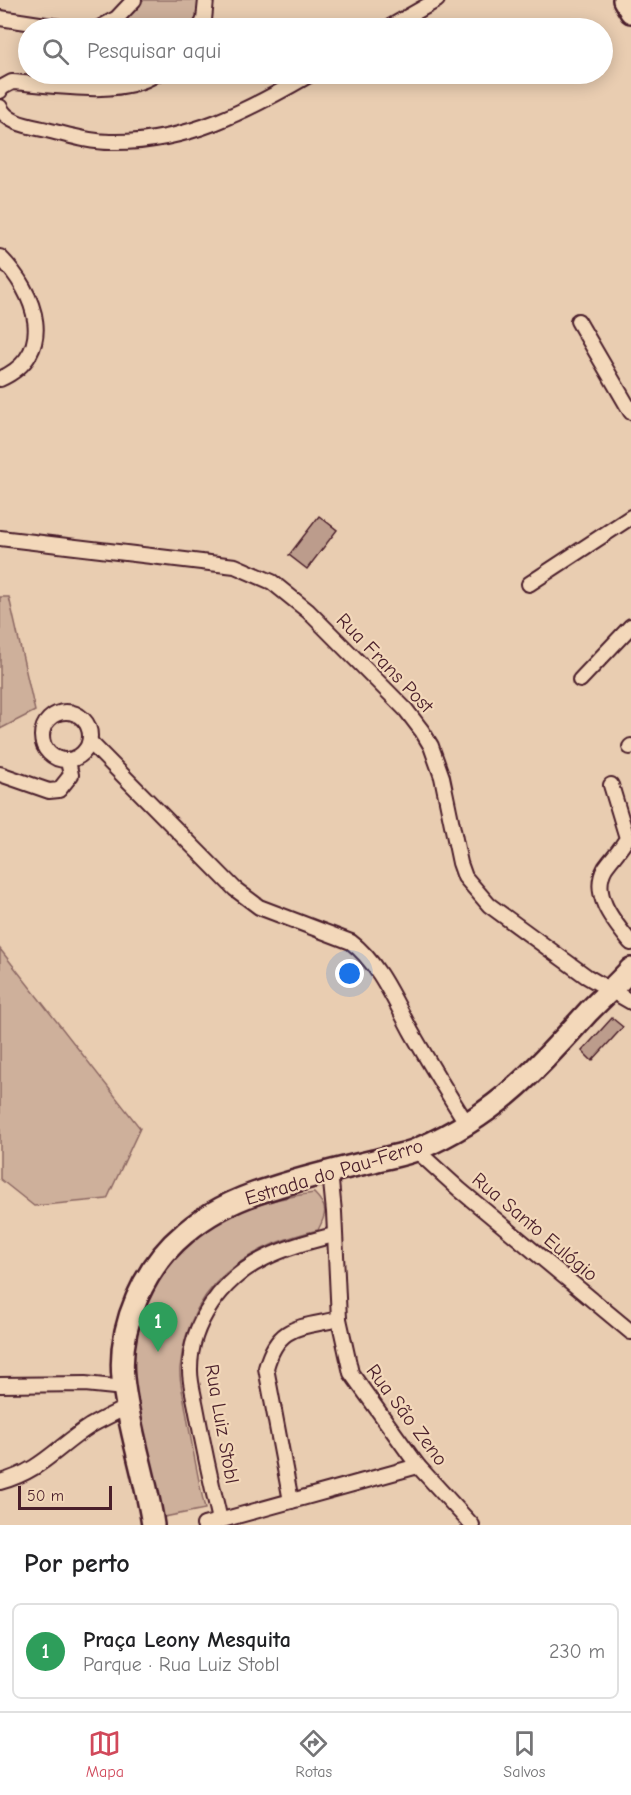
<!DOCTYPE html>
<html lang="pt">
<meta charset="utf-8">
<style>
body{margin:0;font-family:"Comic Neue",sans-serif;background:#f2f2f2;color:#202124}
.scale{position:absolute;left:18px;bottom:15px;width:94px;box-sizing:border-box;padding-left:6px;border:3px solid #4a1f2b;border-top:0;font-size:16px;line-height:21px;white-space:nowrap;color:#4a1f2b;-webkit-text-stroke:4px #f3d8ba;paint-order:stroke}
.you{position:absolute;left:350px;top:974px;width:21px;height:21px;margin:-15px;border:4px solid #fff;border-radius:50%;background:#1a73e8;box-shadow:0 0 0 9px #1a73e833}
.badge{display:grid;place-items:center;width:39px;height:39px;border-radius:50%;background:#d1495b;color:#fff;font-size:20px;font-weight:700}
.pin{position:absolute;translate:-50% -50px;filter:drop-shadow(0 2px 3px #0008)}
.pin::after{content:'';position:absolute;top:32px;width:21px;height:18px;background:inherit;clip-path:polygon(0 0,100% 0,50% 100%)}
.list{margin:0;padding:0;list-style:none}
h2{display:flex;justify-content:space-between;align-items:center;height:78px;margin:0;padding:0 24px;font-size:26px}
h2 small{font-size:20px;font-weight:400;color:#757577}
.list li{display:grid;grid-template-columns:39px 1fr auto;gap:18px;align-items:center;box-sizing:border-box;height:96px;margin:0 12px 12px;padding:0 12px;border:2px solid #e0e0e0;border-radius:9px}
.list b{display:block;font-size:22px;white-space:nowrap}
.list p{margin:0;font-size:20px;white-space:nowrap;color:#757577}
.list em{font-size:20px;font-style:normal;color:#757577}
.icon{flex:none;width:33px;height:33px;fill:none;stroke:currentColor;stroke-width:2;stroke-linecap:round;stroke-linejoin:round}
.map{position:relative;flex:none;width:631px;height:1525px;overflow:hidden}
.search{position:absolute;background:#fff;box-shadow:0 3px 15px #0003;left:18px;right:18px;top:18px;height:66px;display:flex;align-items:center;gap:15px;box-sizing:border-box;padding:0 21px;border-radius:33px;color:#757577;font-size:22px}
.sheet{height:186px;background:#fff}
nav{display:flex;justify-content:space-around;align-items:center;box-sizing:border-box;height:84px;border-top:2px solid #e0e0e0;background:#fff;font-size:16px;color:#757577}
nav a{display:grid;justify-items:center;gap:3px}
nav .on{color:#d1495b}
.map>svg:first-child{display:block}
.green{fill:#ceb09b;stroke:#8c6863;stroke-width:1.5}
.building{fill:#bc9c8c;stroke:#4a1f2b;stroke-width:1.5}
.lines{fill:none;stroke-linecap:round;stroke-linejoin:round}
.street-casing{stroke:#4a1f2b;stroke-width:18}
.primary-casing{stroke:#4a1f2b;stroke-width:26}
.street{stroke:#f3d8ba;stroke-width:14}
.primary{stroke:#f3d8ba;stroke-width:21}
.labels{text-anchor:middle;dominant-baseline:central;stroke-width:4.5;stroke-linejoin:round;paint-order:stroke}
.street-label{font-size:20px;fill:#4a1f2b;stroke:#f3d8ba}
</style>
<div class="map">
<svg width="631" height="1525" viewBox="0 0 631 1525">
<rect width="100%" height="100%" fill="#e9cdb1"/>
<filter id="ink" filterUnits="userSpaceOnUse"><feTurbulence type="fractalNoise" baseFrequency=".0167" numOctaves="2"/><feDisplacementMap in="SourceGraphic" scale="12" xChannelSelector="R" yChannelSelector="G"/><feConvolveMatrix kernelMatrix="1 2 1 2 8 2 1 2 1" color-interpolation-filters="sRGB"/></filter>
<g filter="url(#ink)">
<!-- green -->
<g class="green">
<polygon points="138,0 201,0 202,8 190,28 130,28 124,20"/>
<polygon points="0,597 9,597 35,711 0,729"/>
<polygon points="0,949 140,1128 107,1199 34,1206 0,1179"/>
<path d="M314 1193C328 1207 327 1213 318 1230 243 1247 188 1287 180 1368 179 1380 183 1393 185 1405 191 1440 197 1474 205 1509L159 1518C152 1482 144 1447 138 1411 136 1397 131 1380 132 1366 136 1259 215 1205 314 1193Z"/>
</g>
<!-- building -->
<g class="building">
<polygon points="319,516 337,530 307,569 289,555"/>
<polygon points="612,1018 623,1027 592,1061 582,1051"/>
</g>
<g class="lines">
<defs>
<g id="street">
<polyline points="0,18 66,28"/>
<polyline points="99,28 117,18 134,0"/>
<polyline points="200,28 204,20 206,0"/>
<polyline points="388,28 437,0"/>
<path d="M0 91 1 88 12 82C55 85 120 98 156 74"/>
<path d="M0 107C7 124 31 126 47 130 68 135 89 142 110 142 186 144 249 110 311 74"/>
<path d="M0 257C36 293 58 353 0 379"/>
<polyline points="578,321 631,412"/>
<polyline points="0,538 235,566 272,582 308,611 406,710 422,731 431,746 442,777 460,863 465,877 489,905 586,976 631,1002"/>
<polyline points="529,584 631,517"/>
<polyline points="580,680 631,626"/>
<circle cx="66" cy="736" r="24"/>
<path d="M90 742 235 889 259 907 351 942C379 963 395 1002 412 1033 430 1064 448 1094 467 1124"/>
<polyline points="630,747 631,746"/>
<polyline points="0,774 49,791 59,790 71,775 68,761"/>
<path d="M611 785 627 838C621 849 612 858 605 868 590 895 615 923 631 943"/>
<polyline points="416,1150 460,1190 631,1332"/>
<polyline points="330,1172 334,1212 339,1319 351,1373 418,1466 472,1525"/>
<polyline points="0,1385 85,1384 124,1388"/>
<path d="M0 1482C41 1471 57 1447 90 1426 102 1419 115 1413 127 1407"/>
<path d="M291 1501 266 1368C278 1324 300 1328 339 1319"/>
<path d="M220 1520C211 1482 203 1445 196 1407 194 1396 190 1383 190 1371 189 1324 223 1278 265 1258 287 1247 311 1241 334 1235"/>
<polyline points="204,1525 418,1466"/>
</g>
<g id="primary">
<polyline points="624,0 631,12"/>
<path d="M153 1525C146 1476 128 1428 123 1378 118 1325 144 1267 185 1233 208 1213 239 1198 269 1189 303 1178 339 1169 374 1161 388 1157 405 1155 418 1149 453 1134 488 1112 517 1086 543 1063 566 1036 589 1011 603 997 618 983 631 969"/>
</g>
</defs>
<!-- street casing -->
<use href="#street" class="street-casing"/>
<!-- primary casing -->
<use href="#primary" class="primary-casing"/>
<!-- street -->
<use href="#street" class="street"/>
<!-- primary -->
<use href="#primary" class="primary"/>
</g>
</g>
<g class="labels">
<!-- street labels -->
<g class="street-label">
<text transform="translate(385 663) rotate(46)">Rua Frans Post</text>
<text transform="translate(334 1172) rotate(-17)">Estrada do Pau-Ferro</text>
<text transform="translate(535 1227) rotate(40)">Rua Santo Eulógio</text>
<text transform="translate(407 1415) rotate(53)">Rua São Zeno</text>
<text transform="translate(222 1424) rotate(80)">Rua Luiz Stobl</text>
</g>
</g>
</svg>
<div class="scale">50 m</div>
<div class="you"></div>
<div class="pin badge" style="left:158px;top:1352px;background:#2e9e5b">1</div>
<div class="search"><svg class="icon" aria-label="search" viewBox="0 0 24 24"><circle cx="10" cy="10" r="6"/><path d="M15 15l6 6"/></svg>Pesquisar aqui</div>
</div>
<section class="sheet">
<h2>Por perto<small></small></h2>
<ul class="list">
<li><span class="badge" style="background:#2e9e5b">1</span><div><b>Praça Leony Mesquita</b><p>Parque · Rua Luiz Stobl</p></div><em>230 m</em></li>
</ul>
</section>
<nav>
<a class="on"><svg class="icon" aria-label="map" viewBox="0 0 24 24"><path d="M3 6l6-2 6 2 6-2v14l-6 2-6-2-6 2zM9 4v14M15 6v14"/></svg>Mapa</a>
<a><svg class="icon" aria-label="directions" viewBox="0 0 24 24"><path d="M12 3l9 9-9 9-9-9zM9 14v-3h6M13 9l2 2-2 2"/></svg>Rotas</a>
<a><svg class="icon" aria-label="saved" viewBox="0 0 24 24"><path d="M7 4h10v16l-5-4-5 4z"/></svg>Salvos</a>
</nav>
